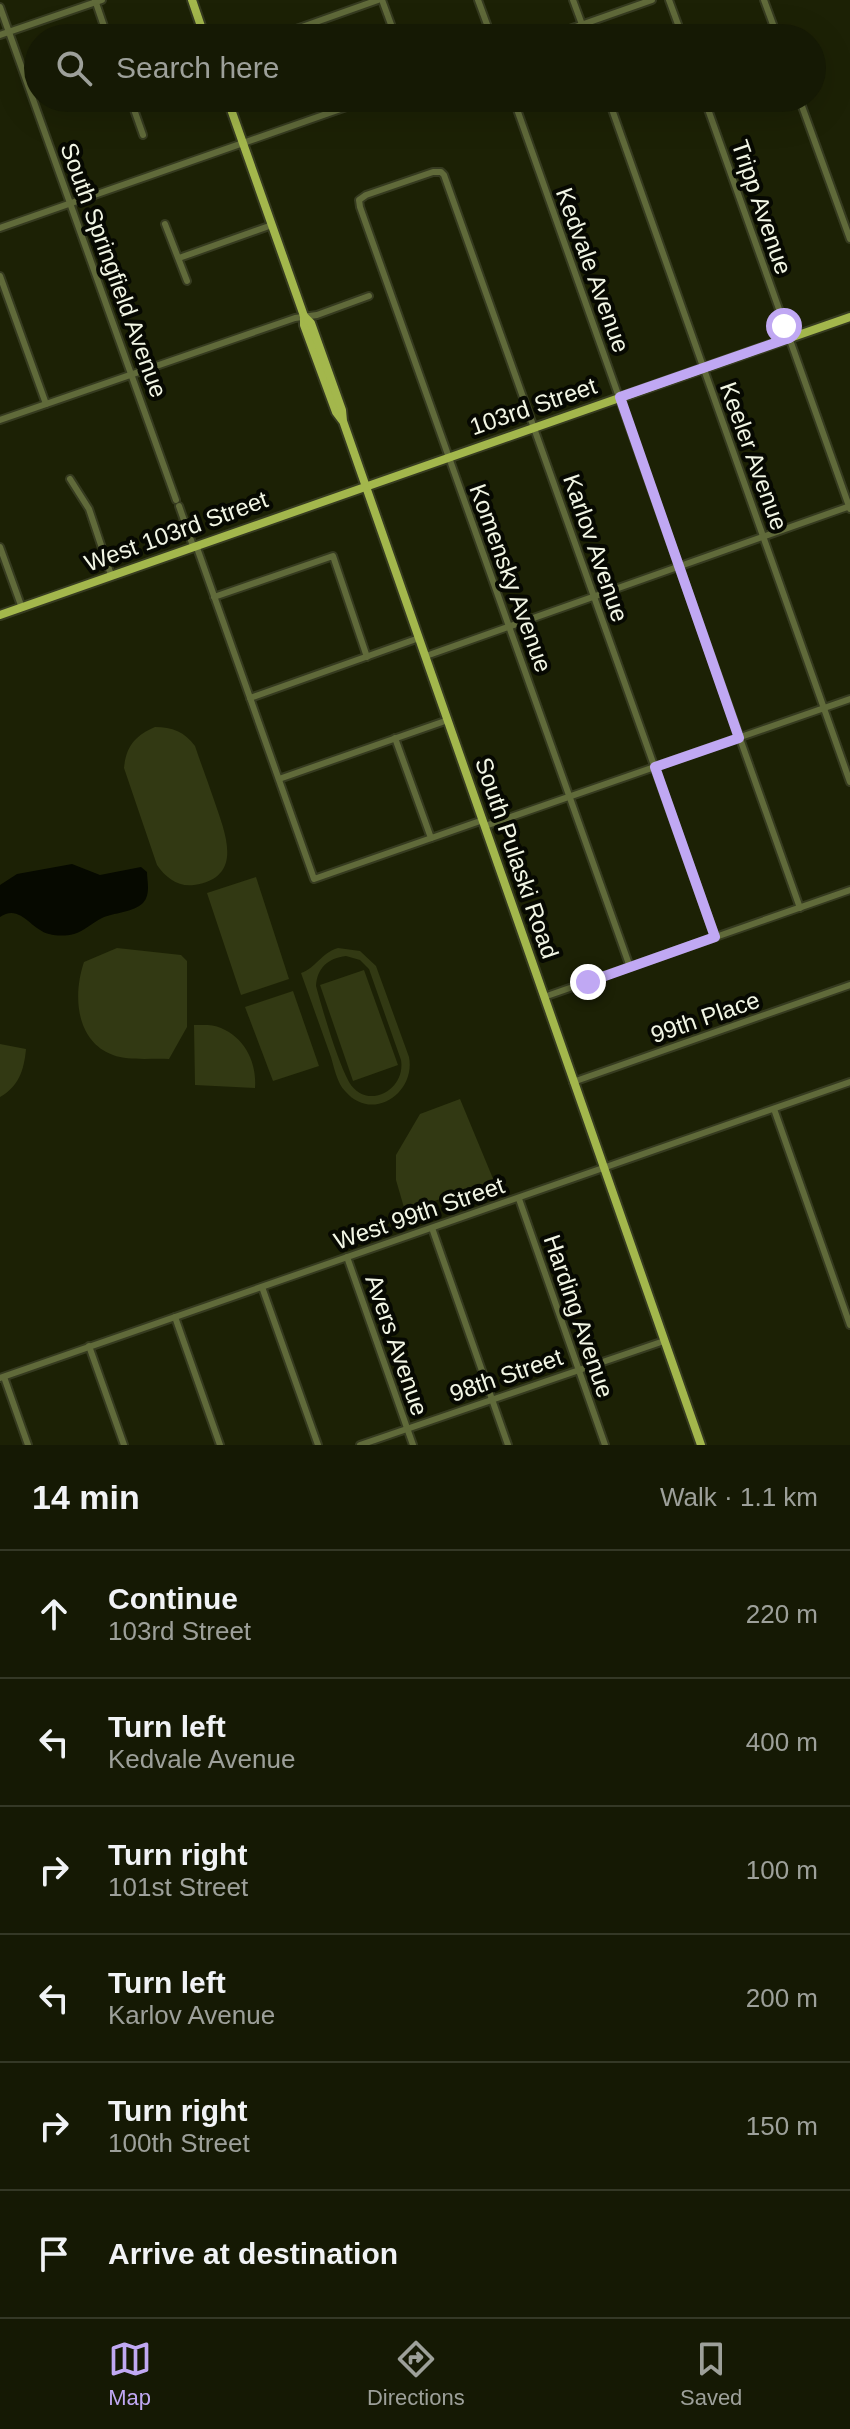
<!DOCTYPE html>
<meta charset="utf-8">
<style>
body{margin:0;font-family:Arial,sans-serif;background:#222613;color:#f1f3f6}
.stop{position:absolute;width:24px;height:24px;margin:-18px;border:6px solid #c0a8f3;border-radius:50%;background:#fff}
.stop.end{background:#c0a8f3;border-color:#fff;box-shadow:0 2px 8px #0008}
.list{margin:0;padding:0;list-style:none}
h2{display:flex;justify-content:space-between;align-items:center;height:104px;margin:0;padding:0 32px;font-size:34px}
h2 small{font-size:26px;font-weight:400;color:#9da09a}
.list li{display:grid;grid-template-columns:52px 1fr auto;gap:24px;align-items:center;box-sizing:border-box;height:128px;padding:0 32px;border-top:2px solid #343826}
.list b{display:block;font-size:30px;white-space:nowrap}
.list p{margin:0;font-size:26px;white-space:nowrap;color:#9da09a}
.list em{font-size:26px;font-style:normal;color:#9da09a}
.icon{flex:none;width:44px;height:44px;fill:none;stroke:currentColor;stroke-width:2;stroke-linecap:round;stroke-linejoin:round}
.map{position:relative;flex:none;width:850px;height:1445px;overflow:hidden}
.search{position:absolute;background:#151904;box-shadow:0 8px 32px #0002;left:24px;right:24px;top:24px;height:88px;display:flex;align-items:center;gap:20px;box-sizing:border-box;padding:0 28px;border-radius:44px;color:#9da09a;font-size:30px}
.sheet{height:872px;background:#151904}
nav{display:flex;justify-content:space-around;align-items:center;box-sizing:border-box;height:112px;border-top:2px solid #343826;background:#151904;font-size:22px;color:#9da09a}
nav a{display:grid;justify-items:center;gap:4px}
nav .on{color:#c0a8f3}
.map>svg:first-child{display:block}
.green{fill:#323913;fill-rule:evenodd}
.water{fill:#060900}
.lines{fill:none;stroke-linecap:round;stroke-linejoin:round}
.minor-casing{stroke:#363b20;stroke-width:10}
.major-casing{stroke:#363b20;stroke-width:12}
.minor{stroke:#606a3a;stroke-width:6}
.major{stroke:#a3b74c;stroke-width:8}
.route{stroke:#c0a8f3;stroke-width:10}
.labels{text-anchor:middle;dominant-baseline:central;stroke-width:8;stroke-linejoin:round;paint-order:stroke}
.street-label{font-size:24px;fill:#f2f6e5;stroke:#070902}
</style>
<div class="map">
<svg width="850" height="1445" viewBox="0 0 850 1445">
<rect width="100%" height="100%" fill="#1c2105"/>
<!-- green -->
<g class="green">
<path d="M155 727C172 727 185 732 195 746 201 764 208 782 214 800 225 833 245 877 194 885 178 887 166 878 157 865L124 768C126 746 136 735 155 727Z"/>
<polygon points="256,877 289,979 241,995 207,893"/>
<path d="M117 948 181 955 187 961V1027L169 1059C152 1058 129 1061 113 1055 75 1041 73 994 84 962Z"/>
<path d="M338 948 360 951 376 966 409 1057C416 1093 372 1123 345 1091 337 1083 334 1067 331 1057 321 1029 311 1001 301 973 316 968 321 953 338 948ZM346 956 360 960 369 969 401 1060C406 1091 366 1111 349 1082 337 1060 323 1011 316 986 317 968 328 958 346 956Z"/>
<polygon points="364,970 398,1065 353,1081 320,985"/>
<polygon points="293,991 319,1066 273,1081 245,1007"/>
<path d="M194 1025C203 1025 213 1024 221 1028 245 1038 257 1063 255 1088L195 1085Z"/>
<path d="M0 1044 26 1049C24 1070 19 1086 0 1097Z"/>
<path d="M460 1099 494 1181C464 1193 436 1199 405 1211L396 1180V1155L420 1114Z"/>
</g>
<!-- water -->
<path class="water" d="M72 864 100 875 141 867 147 872C147 882 151 894 143 903 134 912 113 913 102 918 92 923 84 931 74 934 66 936 57 936 49 934 31 930 20 903 0 917V885L17 874Z"/>
<g class="lines">
<defs>
<g id="minor">
<polyline points="95,0 108,38"/>
<polyline points="382,0 396,38"/>
<polyline points="478,0 492,38"/>
<polyline points="573,0 587,38"/>
<polyline points="669,0 683,38"/>
<polyline points="764,0 778,38"/>
<polyline points="0,7 176,500"/>
<polyline points="0,35 102,0"/>
<polyline points="271,38 378,0"/>
<polyline points="544,38 652,0"/>
<polyline points="130,98 143,135"/>
<polyline points="513,98 800,908"/>
<polyline points="608,98 850,782"/>
<polyline points="704,98 850,509"/>
<polyline points="799,98 850,239"/>
<polyline points="165,224 187,281"/>
<polyline points="0,228 372,98"/>
<polyline points="179,258 272,225"/>
<polyline points="0,276 46,404"/>
<polyline points="0,420 295,318 317,315 369,296"/>
<polyline points="70,479 89,509 111,575"/>
<polyline points="179,506 193,546"/>
<polyline points="196,545 314,879 483,820"/>
<polyline points="0,547 22,608"/>
<polyline points="214,597 333,556 367,657"/>
<polyline points="426,656 850,506"/>
<polyline points="250,698 419,638"/>
<polyline points="395,738 431,838"/>
<polyline points="279,779 448,720"/>
<polyline points="485,826 850,699"/>
<polyline points="630,967 360,207 359,200 366,195 433,172 441,172 444,175 715,937"/>
<polyline points="544,997 850,890"/>
<polyline points="573,1082 850,985"/>
<polyline points="774,1109 850,1325"/>
<polyline points="519,1199 605,1445"/>
<polyline points="432,1228 508,1445"/>
<polyline points="347,1257 413,1445"/>
<polyline points="262,1287 318,1445"/>
<polyline points="175,1317 220,1445"/>
<polyline points="89,1346 124,1445"/>
<polyline points="4,1377 28,1445"/>
<polyline points="0,1378 850,1082"/>
<polyline points="360,1445 664,1341"/>
</g>
<g id="major">
<polyline points="192,0 205,38"/>
<polyline points="227,98 304,316 304,325 336,412 342,420"/>
<polyline points="304,316 311,323 342,410 343,421 701,1445"/>
<polyline points="0,615 850,317"/>
</g>
</defs>
<!-- minor casing -->
<use href="#minor" class="minor-casing"/>
<!-- major casing -->
<use href="#major" class="major-casing"/>
<!-- minor -->
<use href="#minor" class="minor"/>
<!-- major -->
<use href="#major" class="major"/>
</g>
<g class="lines">
<!-- route -->
<polyline class="route" points="588,982 715,937 655,767 739,738 620,397 789,338 784,326"/>
</g>
<g class="labels">
<!-- street labels -->
<g class="street-label">
<text transform="translate(762 207) rotate(71)">Tripp Avenue</text>
<text transform="translate(114 270) rotate(70)">South Springfield Avenue</text>
<text transform="translate(593 270) rotate(70)">Kedvale Avenue</text>
<text transform="translate(533 406) rotate(-19)">103rd Street</text>
<text transform="translate(754 456) rotate(70)">Keeler Avenue</text>
<text transform="translate(176 531) rotate(-20)">West 103rd Street</text>
<text transform="translate(596 548) rotate(71)">Karlov Avenue</text>
<text transform="translate(511 578) rotate(70)">Komensky Avenue</text>
<text transform="translate(517 858) rotate(71)">South Pulaski Road</text>
<text transform="translate(705 1017) rotate(-19)">99th Place</text>
<text transform="translate(419 1213) rotate(-19)">West 99th Street</text>
<text transform="translate(579 1316) rotate(71)">Harding Avenue</text>
<text transform="translate(397 1345) rotate(71)">Avers Avenue</text>
<text transform="translate(506 1375) rotate(-19)">98th Street</text>
</g>
</g>
</svg>
<div class="stop" style="left:784px;top:326px"></div>
<div class="stop end" style="left:588px;top:982px"></div>
<div class="search"><svg class="icon" aria-label="search" viewBox="0 0 24 24"><circle cx="10" cy="10" r="6"/><path d="M15 15l6 6"/></svg>Search here</div>
</div>
<section class="sheet">
<h2>14 min<small>Walk · 1.1 km</small></h2>
<ul class="list">
<li><svg class="icon" aria-label="ahead" viewBox="0 0 24 24"><path d="M12 20V5M6 11l6-6 6 6"/></svg><div><b>Continue</b><p>103rd Street</p></div><em>220 m</em></li>
<li><svg class="icon" aria-label="left" viewBox="0 0 24 24"><path d="M17 20v-9H6M10 6l-5 5 5 5"/></svg><div><b>Turn left</b><p>Kedvale Avenue</p></div><em>400 m</em></li>
<li><svg class="icon" aria-label="right" viewBox="0 0 24 24"><path d="M7 20v-9h11M14 6l5 5-5 5"/></svg><div><b>Turn right</b><p>101st Street</p></div><em>100 m</em></li>
<li><svg class="icon" aria-label="left" viewBox="0 0 24 24"><path d="M17 20v-9H6M10 6l-5 5 5 5"/></svg><div><b>Turn left</b><p>Karlov Avenue</p></div><em>200 m</em></li>
<li><svg class="icon" aria-label="right" viewBox="0 0 24 24"><path d="M7 20v-9h11M14 6l5 5-5 5"/></svg><div><b>Turn right</b><p>100th Street</p></div><em>150 m</em></li>
<li><svg class="icon" aria-label="arrive" viewBox="0 0 24 24"><path d="M6 21V4h12l-3 4 3 4H6"/></svg><div><b>Arrive at destination</b></div></li>
</ul>
</section>
<nav>
<a class="on"><svg class="icon" aria-label="map" viewBox="0 0 24 24"><path d="M3 6l6-2 6 2 6-2v14l-6 2-6-2-6 2zM9 4v14M15 6v14"/></svg>Map</a>
<a><svg class="icon" aria-label="directions" viewBox="0 0 24 24"><path d="M12 3l9 9-9 9-9-9zM9 14v-3h6M13 9l2 2-2 2"/></svg>Directions</a>
<a><svg class="icon" aria-label="saved" viewBox="0 0 24 24"><path d="M7 4h10v16l-5-4-5 4z"/></svg>Saved</a>
</nav>
